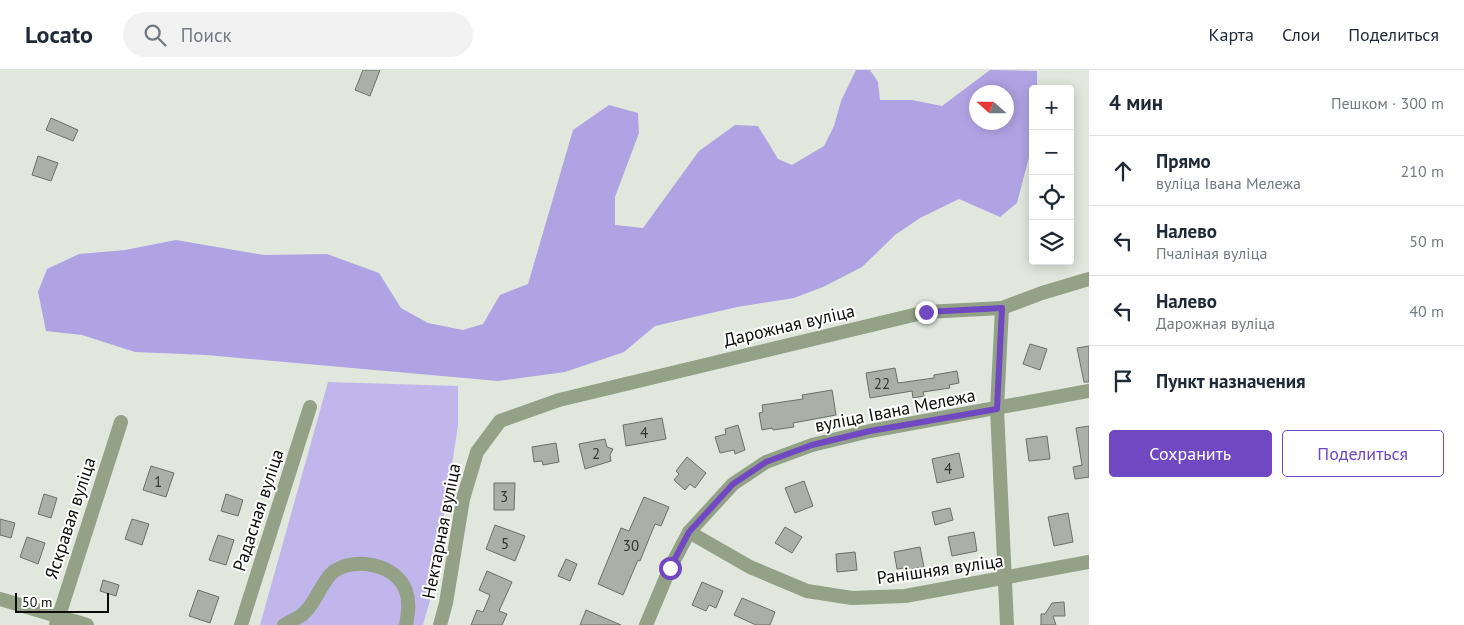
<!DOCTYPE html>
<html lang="ru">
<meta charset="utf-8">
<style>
body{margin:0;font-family:"PT Sans",sans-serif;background:#f2f2f3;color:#1f2937}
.controls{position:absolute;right:15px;top:15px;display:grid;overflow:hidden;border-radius:5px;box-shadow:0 2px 12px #0003}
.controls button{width:45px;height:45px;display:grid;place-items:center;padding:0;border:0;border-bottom:1px solid #e0e1e3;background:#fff;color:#1f2937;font:25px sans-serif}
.compass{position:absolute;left:969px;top:15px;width:45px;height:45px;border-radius:50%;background:#fff;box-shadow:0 2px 12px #0003;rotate:291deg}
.scale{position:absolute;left:15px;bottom:12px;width:94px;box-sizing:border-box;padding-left:5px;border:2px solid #0c0d0a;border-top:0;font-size:14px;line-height:18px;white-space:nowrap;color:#0c0d0a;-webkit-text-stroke:4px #fff;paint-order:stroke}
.stop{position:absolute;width:15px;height:15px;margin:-11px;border:4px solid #7049c2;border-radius:50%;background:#fff}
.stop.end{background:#7049c2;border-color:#fff;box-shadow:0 1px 5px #0008}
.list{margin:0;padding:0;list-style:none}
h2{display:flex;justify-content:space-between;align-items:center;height:65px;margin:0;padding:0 20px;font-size:21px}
h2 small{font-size:16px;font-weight:400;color:#747a83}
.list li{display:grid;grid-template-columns:32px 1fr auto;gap:15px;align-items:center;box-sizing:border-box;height:70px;padding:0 20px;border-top:1px solid #e0e1e3}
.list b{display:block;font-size:19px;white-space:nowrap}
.list p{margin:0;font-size:16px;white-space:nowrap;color:#747a83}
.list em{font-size:16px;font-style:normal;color:#747a83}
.actions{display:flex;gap:10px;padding:15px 20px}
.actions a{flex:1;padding:11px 0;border:1px solid #7049c2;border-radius:5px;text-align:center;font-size:18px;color:#7049c2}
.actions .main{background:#7049c2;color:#fff}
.icon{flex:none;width:28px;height:28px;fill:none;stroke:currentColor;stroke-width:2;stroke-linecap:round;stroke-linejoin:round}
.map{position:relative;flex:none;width:1089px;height:555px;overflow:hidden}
header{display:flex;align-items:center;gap:30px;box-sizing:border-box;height:70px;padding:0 25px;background:#fff;border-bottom:1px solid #e0e1e3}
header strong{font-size:24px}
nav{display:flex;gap:28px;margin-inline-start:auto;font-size:18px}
.search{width:350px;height:45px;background:#f2f2f3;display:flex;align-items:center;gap:12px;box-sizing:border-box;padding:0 18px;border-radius:28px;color:#747a83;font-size:19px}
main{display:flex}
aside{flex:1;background:#fff}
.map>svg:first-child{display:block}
.green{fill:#c0b6eb}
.forest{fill:#b0a3e4;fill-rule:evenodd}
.building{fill:#aab0a6;stroke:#6b7067}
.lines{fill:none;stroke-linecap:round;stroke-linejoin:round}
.minor{stroke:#93a186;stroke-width:14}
.route{stroke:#7049c2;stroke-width:6}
.labels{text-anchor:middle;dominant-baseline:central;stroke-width:4;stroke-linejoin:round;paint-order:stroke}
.number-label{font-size:15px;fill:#343631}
.street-label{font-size:18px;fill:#0c0d0a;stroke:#fff}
</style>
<header>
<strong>Locato</strong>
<div class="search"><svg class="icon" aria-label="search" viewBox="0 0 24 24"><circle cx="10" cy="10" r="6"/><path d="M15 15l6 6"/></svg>Поиск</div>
<nav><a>Карта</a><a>Слои</a><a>Поделиться</a></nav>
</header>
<main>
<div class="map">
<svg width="1089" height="555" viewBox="0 0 1089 555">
<rect width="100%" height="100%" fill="#e1e7dc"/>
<!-- green -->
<polygon class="green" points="328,312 458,316 458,356 431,527 423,555 260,555"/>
<!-- forest -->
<path class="forest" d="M856 0H870L878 12 880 30H912L942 36 990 0 1037 1V19H1033V64L1029 87 1017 133 1000 147 959 129 920 148 895 165 862 197 823 217 794 228 737 237 655 256 624 282 565 302 498 311 206 285 135 282 82 265 46 261 38 222 47 199 79 184 125 180 176 170 264 185 327 184 379 203 401 238 428 253 463 260 483 254 500 225 528 214 573 60 609 35 638 43 639 63 615 127V155L643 158 699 81 735 55 758 56 778 89 792 95 824 76 834 56 841 31ZM976 22H1006V52H976Z"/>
<!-- building -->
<g class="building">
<polygon points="363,0 380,0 370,26 355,20"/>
<polygon points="51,48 78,60 73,71 46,60"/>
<polygon points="38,86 58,93 51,111 32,105"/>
<polygon points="1030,274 1047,279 1040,300 1023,294"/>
<polygon points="1089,276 1089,312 1084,312 1077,278"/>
<polygon points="895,298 898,313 934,308 934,305 957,301 959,313 949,315 950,318 923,322 924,326 913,328 912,321 870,328 866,303"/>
<polygon points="832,320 836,345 793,353 794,357 773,360 772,358 762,360 759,343 763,342 762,335 803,329 802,325"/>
<polygon points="662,348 666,369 626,376 623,355"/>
<polygon points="738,355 745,380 735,384 734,380 720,383 715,367 726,364 725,359"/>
<polygon points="1089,356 1089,407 1075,409 1073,397 1082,395 1076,358"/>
<polygon points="1047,366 1050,389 1029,391 1026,369"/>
<polygon points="605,369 607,377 613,379 610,385 611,391 585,399 579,374"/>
<polygon points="556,373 559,392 543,395 542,391 534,392 532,377"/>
<polygon points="959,383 964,407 937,413 932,389"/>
<polygon points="687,387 706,403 695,418 690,414 685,420 674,410 679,404 676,401"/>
<polygon points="151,396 174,403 166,427 143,420"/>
<polygon points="804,411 813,436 795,443 785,418"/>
<polygon points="494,413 515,413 514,440 494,440"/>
<polygon points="44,424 57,428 51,448 38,444"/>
<polygon points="226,424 243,430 238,446 221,441"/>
<polygon points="644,427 669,437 661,456 655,454 640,491 638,490 623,525 598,514 621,458 629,461"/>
<polygon points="950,438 953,450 935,455 932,442"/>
<polygon points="1068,443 1073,472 1054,476 1048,447"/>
<polygon points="0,449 15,453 11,468 0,465"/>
<polygon points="132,449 149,454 142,475 125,469"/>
<polygon points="495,455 525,466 515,491 486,479"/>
<polygon points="785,457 802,467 792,483 775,473"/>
<polygon points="974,462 977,481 952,486 948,467"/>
<polygon points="218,465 234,470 226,495 209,490"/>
<polygon points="27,467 45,473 38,494 20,487"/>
<polygon points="920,477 924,497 904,500 904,498 897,499 894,482"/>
<polygon points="855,482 857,500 837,502 836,484"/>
<polygon points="566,489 577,494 570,511 558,506"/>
<polygon points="487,501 512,512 499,541 507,544 502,555 471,555 477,540 483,542 490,525 479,520"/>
<polygon points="103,510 119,515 116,526 100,521"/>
<polygon points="702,512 723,521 716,538 709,535 706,541 692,535"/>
<polygon points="198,520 219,527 210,553 189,546"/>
<polygon points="742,528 775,542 770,555 756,555 734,545"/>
<polygon points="1064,532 1065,546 1053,546 1056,555 1041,555 1041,544 1045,544 1052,533"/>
<polygon points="586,540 621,555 580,555"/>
</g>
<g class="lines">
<!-- minor -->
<g class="minor">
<polyline points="1002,238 997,339 1007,555"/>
<polyline points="689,462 750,497 807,521 852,528 905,526 1089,492"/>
<polyline points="0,529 87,555"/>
<polyline points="56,555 121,352"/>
<polyline points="241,555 310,337"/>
<path d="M284 555 302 545 307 540C316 530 324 509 333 502 355 486 396 494 406 521 410 532 408 544 406 555"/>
<polyline points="440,555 446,533 463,429 477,382 500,351 559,330 926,242 1002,238 1042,223 1089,209"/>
<polyline points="646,555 670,498 689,462 733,414 766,392 812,375 870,361 1089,321"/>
</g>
</g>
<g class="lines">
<!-- route -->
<polyline class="route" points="670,498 689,462 733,414 766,392 812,375 870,361 997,339 1002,238 926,242"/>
</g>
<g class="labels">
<!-- number labels -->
<g class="number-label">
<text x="882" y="313">22</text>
<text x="644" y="362">4</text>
<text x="596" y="383">2</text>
<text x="948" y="398">4</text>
<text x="158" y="411">1</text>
<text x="504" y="426">3</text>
<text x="505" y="473">5</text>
<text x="631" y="475">30</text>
</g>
<!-- street labels -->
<g class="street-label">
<text transform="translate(789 255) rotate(-13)">Дарожная вуліца</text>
<text transform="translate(895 340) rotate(-11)">вуліца Івана Мележа</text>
<text transform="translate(258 440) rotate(-72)">Радасная вуліца</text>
<text transform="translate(70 448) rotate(-72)">Яскравая вуліца</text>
<text transform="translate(441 461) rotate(-79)">Нектарная вуліца</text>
<text transform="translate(940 499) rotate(-8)">Ранішняя вуліца</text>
</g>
</g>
</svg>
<div class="controls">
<button>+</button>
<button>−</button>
<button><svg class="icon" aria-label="locate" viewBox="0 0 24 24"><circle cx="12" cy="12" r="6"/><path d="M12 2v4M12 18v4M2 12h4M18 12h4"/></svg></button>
<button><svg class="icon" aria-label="layers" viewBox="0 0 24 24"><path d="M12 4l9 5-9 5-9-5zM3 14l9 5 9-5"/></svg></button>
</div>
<svg class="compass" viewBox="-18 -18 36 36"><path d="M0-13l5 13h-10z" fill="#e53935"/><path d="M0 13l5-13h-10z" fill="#747a83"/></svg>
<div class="scale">50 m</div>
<div class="stop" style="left:670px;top:498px"></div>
<div class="stop end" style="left:926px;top:242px"></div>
</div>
<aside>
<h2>4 мин<small>Пешком · 300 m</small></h2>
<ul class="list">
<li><svg class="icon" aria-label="ahead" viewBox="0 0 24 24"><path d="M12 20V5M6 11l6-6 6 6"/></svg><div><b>Прямо</b><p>вуліца Івана Мележа</p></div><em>210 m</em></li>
<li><svg class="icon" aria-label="left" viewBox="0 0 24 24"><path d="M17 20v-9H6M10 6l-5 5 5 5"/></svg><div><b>Налево</b><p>Пчаліная вуліца</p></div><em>50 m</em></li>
<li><svg class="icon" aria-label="left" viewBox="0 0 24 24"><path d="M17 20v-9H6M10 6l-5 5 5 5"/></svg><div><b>Налево</b><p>Дарожная вуліца</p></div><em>40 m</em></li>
<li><svg class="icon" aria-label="arrive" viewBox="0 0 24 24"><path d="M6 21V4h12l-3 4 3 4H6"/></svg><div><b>Пункт назначения</b></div></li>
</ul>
<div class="actions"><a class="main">Сохранить</a><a>Поделиться</a></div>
</aside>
</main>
